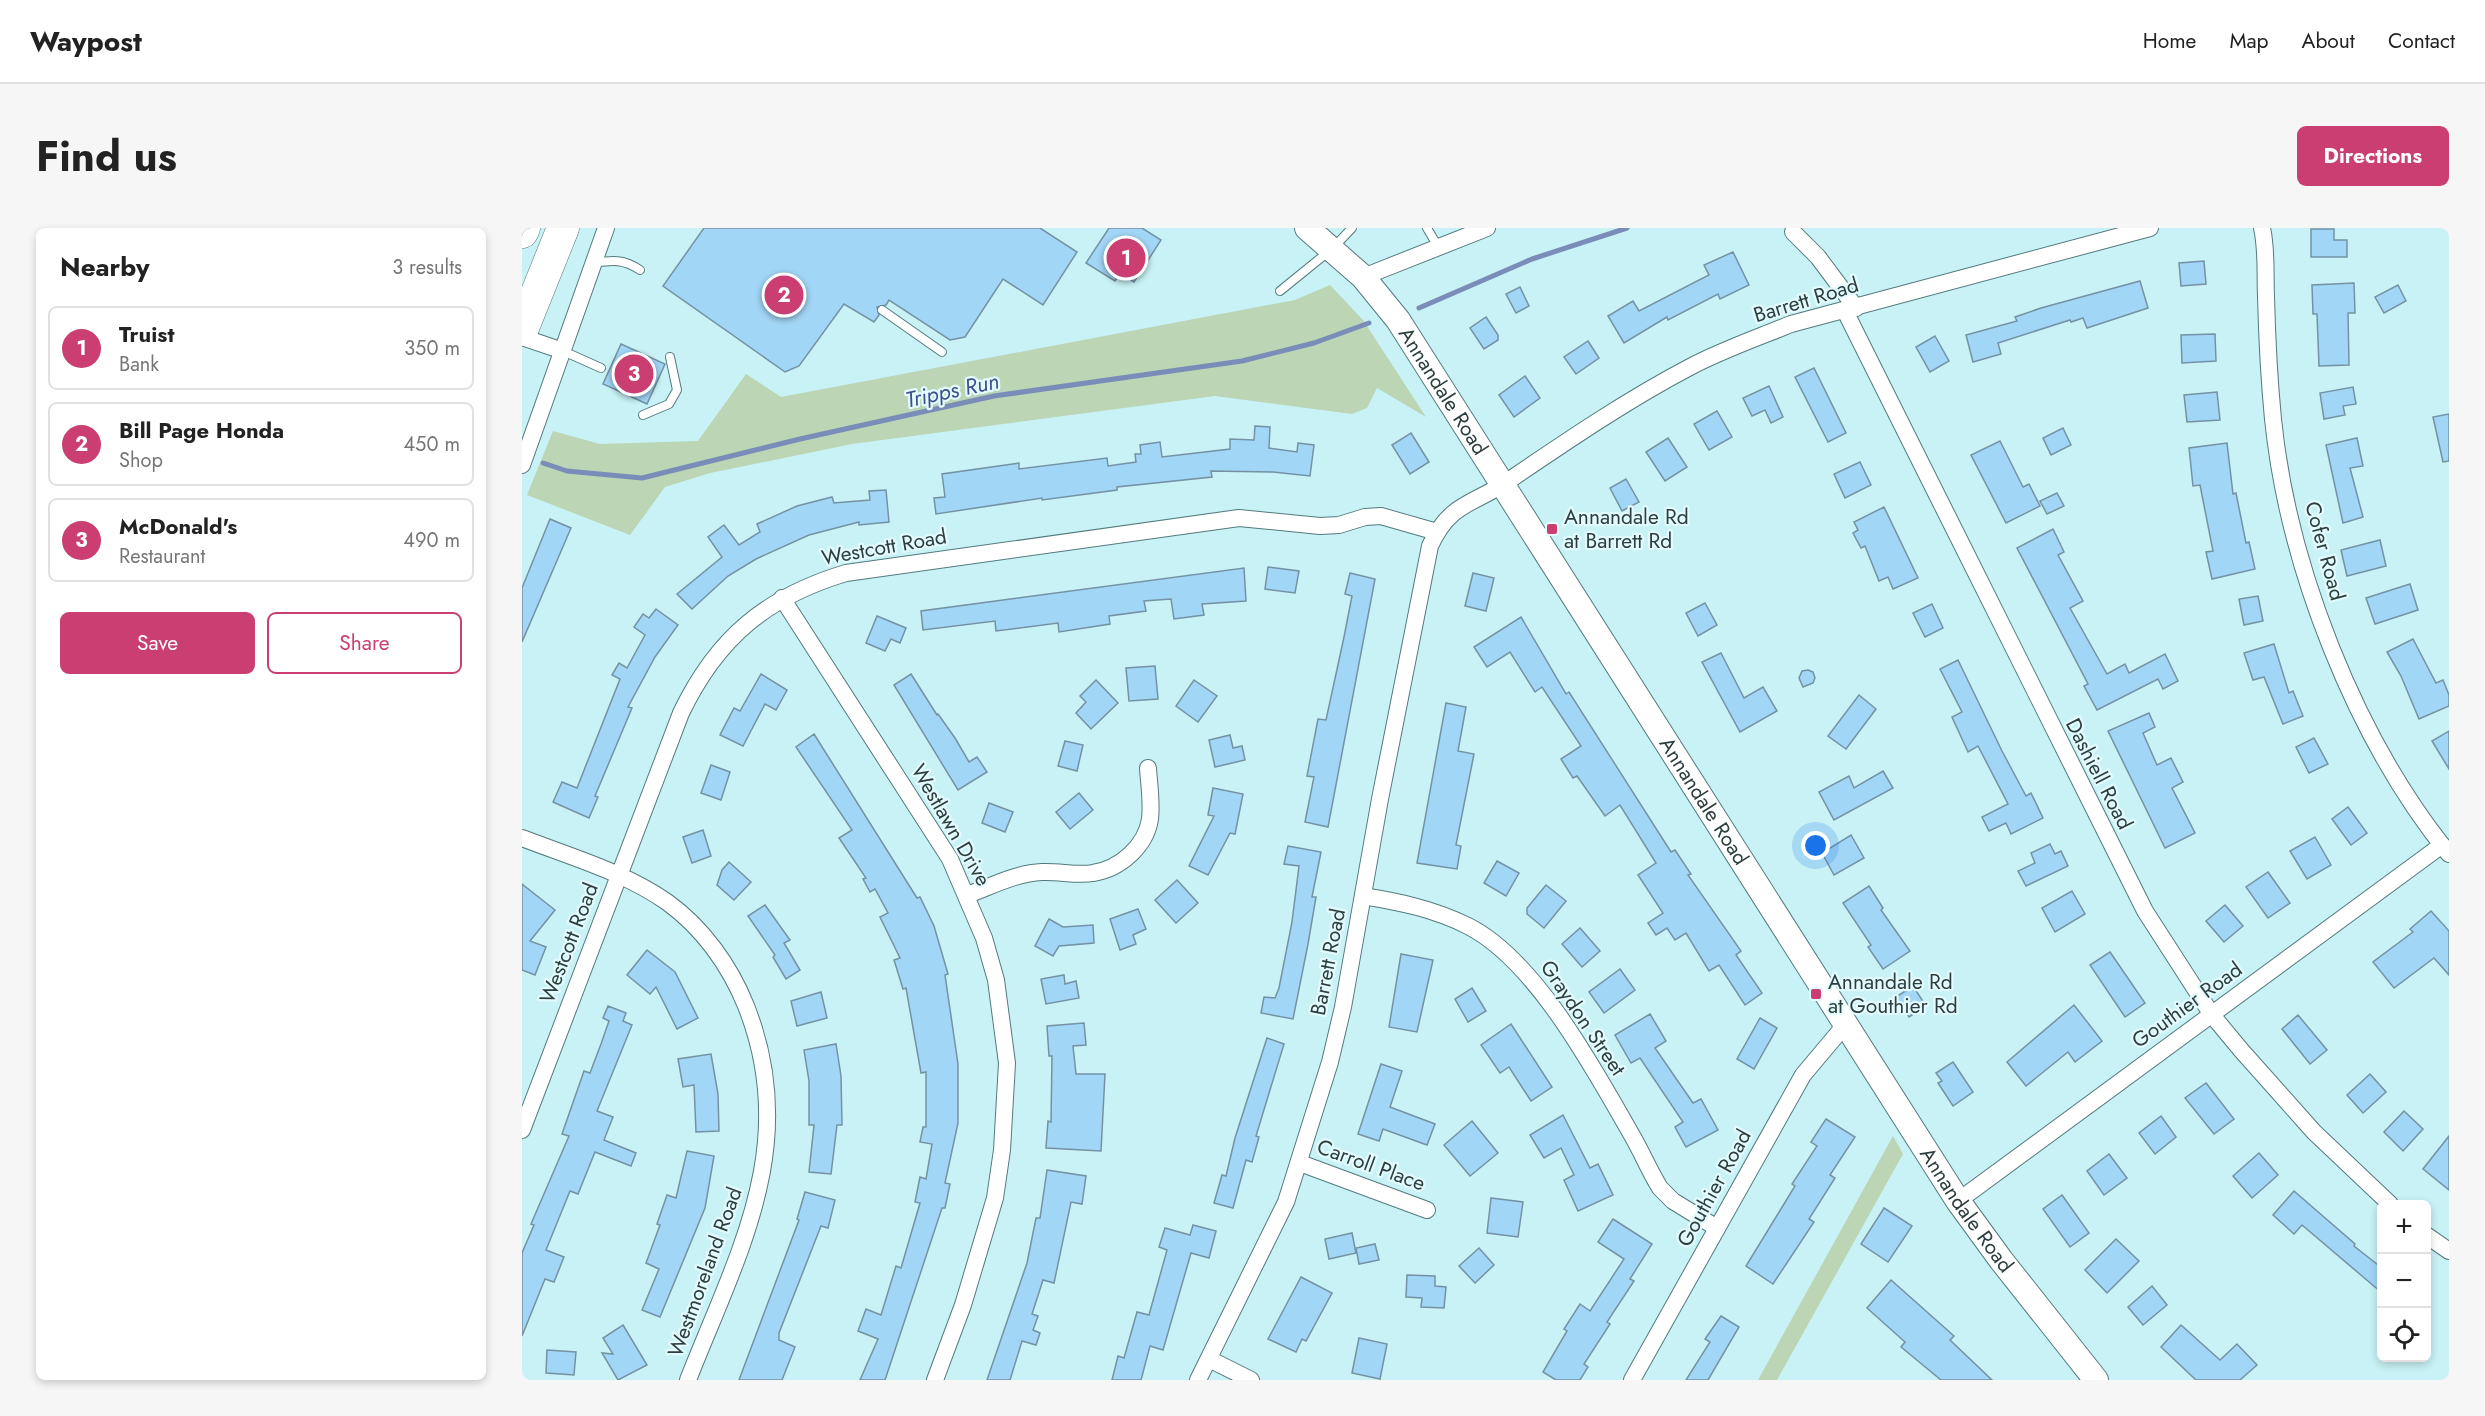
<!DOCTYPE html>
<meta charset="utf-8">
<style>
body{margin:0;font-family:Jost,sans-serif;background:#f6f6f6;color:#222}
.controls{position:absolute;right:18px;bottom:18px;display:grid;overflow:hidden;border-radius:9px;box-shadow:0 3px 9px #0003}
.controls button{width:54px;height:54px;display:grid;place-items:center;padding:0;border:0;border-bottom:2px solid #e0e0e0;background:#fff;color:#222;font:30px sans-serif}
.you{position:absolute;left:1294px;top:618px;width:21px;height:21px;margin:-15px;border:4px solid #fff;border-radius:50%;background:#1a73e8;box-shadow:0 0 0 9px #1a73e833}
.badge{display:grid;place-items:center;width:39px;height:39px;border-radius:50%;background:#ca3e71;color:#fff;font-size:20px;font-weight:700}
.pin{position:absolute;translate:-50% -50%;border:3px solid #fff;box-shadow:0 2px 6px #0006}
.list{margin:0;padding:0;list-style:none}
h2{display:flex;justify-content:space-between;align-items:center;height:78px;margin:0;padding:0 24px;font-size:26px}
h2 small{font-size:20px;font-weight:400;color:#767676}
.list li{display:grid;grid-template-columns:39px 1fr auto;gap:18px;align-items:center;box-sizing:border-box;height:84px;margin:0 12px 12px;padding:0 12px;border:2px solid #e0e0e0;border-radius:9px}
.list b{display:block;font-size:22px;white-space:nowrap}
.list p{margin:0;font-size:20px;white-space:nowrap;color:#767676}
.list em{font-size:20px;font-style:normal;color:#767676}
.actions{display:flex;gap:12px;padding:18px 24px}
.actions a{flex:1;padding:14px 0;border:2px solid #ca3e71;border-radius:9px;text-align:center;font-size:21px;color:#ca3e71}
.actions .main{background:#ca3e71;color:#fff}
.icon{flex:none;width:33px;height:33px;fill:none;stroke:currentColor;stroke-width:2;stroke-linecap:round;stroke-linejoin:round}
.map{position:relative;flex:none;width:1927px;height:1152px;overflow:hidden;border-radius:9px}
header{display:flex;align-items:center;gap:36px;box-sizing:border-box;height:84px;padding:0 30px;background:#fff;border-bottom:2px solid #e0e0e0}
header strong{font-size:28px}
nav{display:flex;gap:33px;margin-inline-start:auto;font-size:21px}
.intro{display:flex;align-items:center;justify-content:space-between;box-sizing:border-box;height:144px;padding:0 36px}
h1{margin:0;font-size:42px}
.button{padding:15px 27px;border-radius:9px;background:#ca3e71;color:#fff;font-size:21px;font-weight:700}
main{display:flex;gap:36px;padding:0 36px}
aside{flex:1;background:#fff;border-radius:9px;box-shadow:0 3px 9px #0003}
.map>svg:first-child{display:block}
.green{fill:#bbd5b5}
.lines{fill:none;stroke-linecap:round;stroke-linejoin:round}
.stream{stroke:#7a8cb8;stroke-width:5}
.building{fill:#a2d6f6;stroke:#7492a4;stroke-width:1.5}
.lane-casing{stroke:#547a7e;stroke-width:10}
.street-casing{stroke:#547a7e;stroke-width:18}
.secondary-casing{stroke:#547a7e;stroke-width:26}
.highway-casing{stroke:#547a7e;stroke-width:33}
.lane{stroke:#fff;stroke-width:8}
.street{stroke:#fff;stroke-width:16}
.secondary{stroke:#fff;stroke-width:24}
.highway{stroke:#fff;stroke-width:32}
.poi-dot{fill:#ca3e71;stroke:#e3fbfe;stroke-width:2}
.labels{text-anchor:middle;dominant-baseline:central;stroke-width:4.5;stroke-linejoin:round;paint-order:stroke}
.street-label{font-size:21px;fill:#2d3e3f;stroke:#e3fbfe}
.poi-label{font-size:21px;fill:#2d3e3f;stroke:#e3fbfe;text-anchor:start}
.water-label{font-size:22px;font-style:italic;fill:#3b518c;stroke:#e3fbfe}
</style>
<header>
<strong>Waypost</strong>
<nav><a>Home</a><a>Map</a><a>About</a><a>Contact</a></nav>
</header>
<div class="intro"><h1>Find us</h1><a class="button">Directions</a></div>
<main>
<aside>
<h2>Nearby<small>3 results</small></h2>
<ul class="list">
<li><span class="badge">1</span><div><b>Truist</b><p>Bank</p></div><em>350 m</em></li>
<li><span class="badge">2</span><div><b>Bill Page Honda</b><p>Shop</p></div><em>450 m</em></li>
<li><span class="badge">3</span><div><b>McDonald's</b><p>Restaurant</p></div><em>490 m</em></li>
</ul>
<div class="actions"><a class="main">Save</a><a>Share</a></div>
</aside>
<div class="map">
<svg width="1927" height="1152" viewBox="0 0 1927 1152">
<rect width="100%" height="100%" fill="#c8f2f5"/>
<!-- green -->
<g class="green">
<polygon points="808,57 841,92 904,189 855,160 845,180 830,186 693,168 330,216 188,245 143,259 108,307 5,267 31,203 78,216 176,213 224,146 259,169 773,72"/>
<polygon points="1371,908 1381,926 1255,1152 1236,1152"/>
</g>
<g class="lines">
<!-- stream -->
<g class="stream">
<polyline points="897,80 1010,31 1105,0"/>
<polyline points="21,235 45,243 120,250 278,211 472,168 720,133 792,115 847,95"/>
</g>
</g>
<!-- building -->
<g class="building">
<polygon points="182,0 518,0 555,24 521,77 481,51 443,109 428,112 367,72 364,77 355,79 357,87 352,94 322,76 277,138 263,144 141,58"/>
<polygon points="587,0 620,0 639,12 612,54 598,45 593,53 564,35"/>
<polygon points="1789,1 1812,1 1812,12 1825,12 1825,29 1789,29"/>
<polygon points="1211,24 1227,57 1198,71 1196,66 1146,92 1145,89 1102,115 1086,88 1111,73 1117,83 1187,47 1182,37"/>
<polygon points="1682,33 1684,56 1659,58 1657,35"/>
<polygon points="1618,53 1626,80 1565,100 1561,90 1549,94 1548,92 1476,115 1479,126 1451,134 1444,107 1495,93 1493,89 1519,80"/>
<polygon points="1832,55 1833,85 1826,85 1827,137 1797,138 1795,86 1791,86 1790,57"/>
<polygon points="1876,57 1884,73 1862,85 1853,69"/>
<polygon points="998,59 1007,78 994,85 984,66"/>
<polygon points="964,89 976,107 976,112 962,121 948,100"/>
<polygon points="1693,106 1694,133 1660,135 1659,107"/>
<polygon points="1413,108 1427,133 1408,144 1394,119"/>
<polygon points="1066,113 1077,130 1054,146 1042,129"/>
<polygon points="99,116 143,136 125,176 81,156"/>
<polygon points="1292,140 1324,205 1306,214 1273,149"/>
<polygon points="1003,148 1018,170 992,189 977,167"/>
<polygon points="1247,158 1261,189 1249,195 1243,182 1230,188 1221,170"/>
<polygon points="1831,159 1834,176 1821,178 1823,187 1802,191 1798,165"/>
<polygon points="1695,164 1698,192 1665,194 1662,167"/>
<polygon points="1195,183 1210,209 1187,222 1172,196"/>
<polygon points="1927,186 1927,233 1921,234 1911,189"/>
<polygon points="733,198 748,199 747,220 775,224 776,215 792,217 788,248 751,244 689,243 690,249 595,259 595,262 520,272 520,270 414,286 412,270 423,269 420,246 497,235 497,241 585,230 586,238 614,234 613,226 619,226 618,217 638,214 640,229 708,221 708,211 732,212"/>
<polygon points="1541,200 1549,217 1529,227 1521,210"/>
<polygon points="889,205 907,234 888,246 870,217"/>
<polygon points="1146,210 1165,239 1143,253 1124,224"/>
<polygon points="1835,210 1841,238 1828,240 1841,289 1821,295 1804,217"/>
<polygon points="1478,213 1501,259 1507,256 1518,278 1484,295 1449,227"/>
<polygon points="1705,215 1711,266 1714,265 1724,315 1727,314 1733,341 1690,351 1684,324 1691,323 1678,257 1671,258 1667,220"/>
<polygon points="1338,234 1349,257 1323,270 1312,246"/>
<polygon points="1104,251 1117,274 1100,283 1088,260"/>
<polygon points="364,262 367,294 337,297 337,294 287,307 234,331 206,348 170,381 155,366 200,329 186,309 202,297 217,317 238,304 235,296 275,278 310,269 312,275 348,272 347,263"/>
<polygon points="1535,265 1542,278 1525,286 1518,273"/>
<polygon points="1362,279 1396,350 1371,361 1366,349 1357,353 1343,318 1339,320 1331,305 1336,302 1332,294"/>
<polygon points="28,291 49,300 0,414 0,360"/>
<polygon points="1531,301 1542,324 1536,327 1561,373 1548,380 1585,446 1603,436 1607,445 1643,426 1656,453 1641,461 1636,451 1575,482 1562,458 1566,456 1495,320"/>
<polygon points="1858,312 1864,338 1825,348 1819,322"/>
<polygon points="746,339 777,343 773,365 743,361"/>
<polygon points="722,340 724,373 680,376 682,387 652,391 649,371 622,373 624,383 587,388 588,396 537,404 536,395 474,403 473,393 401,402 399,383"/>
<polygon points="828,345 853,351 806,599 783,594 792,549 785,548 796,491 804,492 822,409 830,368 823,366"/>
<polygon points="951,345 972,350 964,383 943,378"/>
<polygon points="1888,356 1896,382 1853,396 1844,370"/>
<polygon points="1736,368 1741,393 1722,397 1717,371"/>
<polygon points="1183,375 1195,397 1176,408 1164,385"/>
<polygon points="1410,376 1421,400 1403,409 1391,385"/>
<polygon points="134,381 156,397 133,429 106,479 110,480 73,568 76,569 67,590 31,574 40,554 55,560 98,451 90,447 97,435 105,440 123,407 112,399 121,386 127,390"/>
<polygon points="355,388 384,400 378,415 369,411 363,423 344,415"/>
<polygon points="999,389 1044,466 1047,464 1149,624 1153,622 1169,646 1166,647 1219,723 1214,727 1240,765 1223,777 1197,737 1187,743 1164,705 1153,712 1145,700 1134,707 1126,695 1141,685 1116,647 1134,635 1098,577 1083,588 1055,548 1051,550 1039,531 1059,518 1020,459 1013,464 988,424 965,439 952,419"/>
<polygon points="1891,411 1914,455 1921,452 1927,467 1927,478 1897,491 1879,448 1865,424"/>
<polygon points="1752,416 1767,465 1771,463 1781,488 1761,496 1742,449 1731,452 1722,425"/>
<polygon points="1199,425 1222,470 1241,459 1255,483 1218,504 1180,434"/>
<polygon points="1436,432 1480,523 1504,568 1509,565 1521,590 1489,606 1484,595 1467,603 1460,589 1486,576 1456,518 1446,524 1430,489 1440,484 1418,441"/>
<polygon points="633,438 636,471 607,473 604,440"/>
<polygon points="1286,442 1291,444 1293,450 1291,455 1281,459 1277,450 1280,443"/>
<polygon points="239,446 265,462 254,482 243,476 221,518 198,507 212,480 218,483"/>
<polygon points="389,446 415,487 416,486 433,510 447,534 455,529 465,544 436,562 372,457"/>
<polygon points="574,452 596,475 569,501 554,485 564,474 558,468"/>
<polygon points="672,452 695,468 676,494 654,478"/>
<polygon points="1337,467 1354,481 1324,521 1306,508"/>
<polygon points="924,475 944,479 936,523 952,526 934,617 939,618 935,641 895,635"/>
<polygon points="1627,485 1633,499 1621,505 1635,537 1649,530 1661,554 1650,560 1673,605 1643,620 1586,503"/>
<polygon points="1927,503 1927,541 1910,513"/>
<polygon points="292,506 395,670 398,669 412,698 426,746 423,747 436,836 436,895 423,955 428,956 423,980 420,980 363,1152 338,1152 356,1111 336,1103 344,1081 359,1087 374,1038 379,1040 398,975 393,974 398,949 404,951 410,916 398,914 401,899 404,899 404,844 399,845 384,760 381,761 372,732 378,730 358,689 366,685 353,661 348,664 341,651 344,650 317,610 330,602 274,519"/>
<polygon points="708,507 711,520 720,518 723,532 693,539 687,512"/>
<polygon points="1792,510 1806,536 1787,545 1774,519"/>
<polygon points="543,513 561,517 555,543 536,538"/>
<polygon points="189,537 208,544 199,572 179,565"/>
<polygon points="1361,543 1371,560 1312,592 1297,564 1327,548 1332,560"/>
<polygon points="691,560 721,566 713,606 708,605 686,647 667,638 692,588 686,587"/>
<polygon points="557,565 571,582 548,601 534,584"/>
<polygon points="467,575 491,584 483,604 460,595"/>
<polygon points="1826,579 1845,605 1829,617 1810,591"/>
<polygon points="181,602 189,628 170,635 161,609"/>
<polygon points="1329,607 1342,630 1312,647 1300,625"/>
<polygon points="1793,609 1809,637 1785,651 1768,623"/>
<polygon points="1528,616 1533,626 1539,623 1546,638 1504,658 1496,643 1513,635 1509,625"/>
<polygon points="766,618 799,624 790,669 794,669 786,716 771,791 739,785 742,769 753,770 757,760 770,694 777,638 762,636"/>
<polygon points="975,633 997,645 984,668 962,655"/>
<polygon points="207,634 229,654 212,672 195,657 200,642"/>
<polygon points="1746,644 1768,675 1746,690 1724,659"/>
<polygon points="655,652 676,675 654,695 633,672"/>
<polygon points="0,656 33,682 8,713 24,719 13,747 0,742"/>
<polygon points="1024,657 1044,673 1022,700 1005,686 1005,680"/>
<polygon points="1347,658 1361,680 1359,682 1388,723 1361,741 1346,719 1349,717 1321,675"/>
<polygon points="1550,663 1563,686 1533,704 1520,680"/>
<polygon points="243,677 268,712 262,715 278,742 264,751 251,729 253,727 226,688"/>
<polygon points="1703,677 1721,698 1702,714 1684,693"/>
<polygon points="616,681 624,701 611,707 614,716 598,722 588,691"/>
<polygon points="1909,683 1927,703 1927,747 1912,730 1872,760 1851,734 1891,704 1888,701"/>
<polygon points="527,691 541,699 571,697 572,715 537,718 531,728 513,718"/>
<polygon points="1058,700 1078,723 1060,739 1040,716"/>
<polygon points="125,722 153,744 176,790 155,801 134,759 128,766 105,747"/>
<polygon points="1588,724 1623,775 1603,789 1568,737"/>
<polygon points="879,726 911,732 895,804 867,799"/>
<polygon points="1098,741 1113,762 1082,785 1067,764"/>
<polygon points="542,747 543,756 554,753 557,770 524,776 519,751"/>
<polygon points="1391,758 1404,778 1387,789 1374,769"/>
<polygon points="950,760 964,783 946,794 933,771"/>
<polygon points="299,764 305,790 275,798 269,773"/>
<polygon points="1552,777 1580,813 1553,834 1546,824 1504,858 1485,834"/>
<polygon points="86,778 104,785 101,793 110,797 75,883 91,889 82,912 114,925 109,938 73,924 56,966 48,963 24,1022 42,1029 32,1054 23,1051 0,1108 0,1025 12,997 9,996 47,908 40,906 62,843 68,845 79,816 87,793 81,790"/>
<polygon points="1128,786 1144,813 1133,820 1171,875 1179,871 1196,902 1164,919 1153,899 1161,894 1118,830 1109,835 1093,807"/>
<polygon points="1776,787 1805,822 1788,836 1760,801"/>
<polygon points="1238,790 1255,800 1232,841 1215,831"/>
<polygon points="562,795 564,817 551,818 554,846 583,846 579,923 524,920 526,893 529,894 530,828 527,828 525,798"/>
<polygon points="989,796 1030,859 1009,873 987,839 978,845 959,817"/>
<polygon points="745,810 762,816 734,908 737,909 730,934 724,932 711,980 692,975 700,947 704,948 713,910"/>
<polygon points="314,816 319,848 320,897 315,897 309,946 287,944 292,897 287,897 287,853 282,822"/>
<polygon points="189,826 196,866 197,903 174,904 172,857 161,859 156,831"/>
<polygon points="1431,834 1451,864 1431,878 1416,855 1420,853 1414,845"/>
<polygon points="859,836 880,843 868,879 913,896 905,917 861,901 857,913 836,906"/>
<polygon points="1848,846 1864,864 1841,885 1825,867"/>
<polygon points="1684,855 1712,891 1692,906 1663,870"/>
<polygon points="1882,883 1901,901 1881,923 1862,904"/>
<polygon points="1041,887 1068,940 1076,936 1091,967 1056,983 1042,952 1052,947 1039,920 1022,930 1008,907"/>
<polygon points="1639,888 1654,909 1633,926 1617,905"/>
<polygon points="1304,891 1333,909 1308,947 1313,950 1287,991 1292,994 1251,1056 1224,1038 1273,958 1270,956 1295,918 1289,914"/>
<polygon points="950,893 976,925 948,948 922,917"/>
<polygon points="1927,908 1927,962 1901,941"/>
<polygon points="165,923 192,928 183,980 138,1089 120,1082 137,1041 124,1035 138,997 135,996 145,967 154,970"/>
<polygon points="1737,925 1756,947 1730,970 1711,948"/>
<polygon points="1587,926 1605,950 1582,967 1565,943"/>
<polygon points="525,942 564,948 560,976 549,974 532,1055 521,1052 510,1086 516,1088 511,1102 518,1105 514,1117 500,1113 488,1152 465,1152 505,1035 514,990 518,990"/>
<polygon points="1772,963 1833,1016 1832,1018 1860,1040 1860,1065 1780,997 1772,1006 1751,987"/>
<polygon points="283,964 313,972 306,1000 299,998 257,1105 257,1112 273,1119 260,1152 217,1152 277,992 275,991"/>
<polygon points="1540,967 1567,1005 1548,1019 1521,981"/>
<polygon points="969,970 1001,974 996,1009 965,1005"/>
<polygon points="1362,980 1390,998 1366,1034 1339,1016"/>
<polygon points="1091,991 1130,1016 1108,1051 1112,1053 1085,1094 1088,1096 1062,1136 1066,1139 1058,1152 1034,1152 1021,1144 1045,1103 1042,1101 1058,1076 1068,1083 1102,1031 1076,1014"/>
<polygon points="671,997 694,1003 687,1030 669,1025 641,1122 628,1118 619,1152 590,1152 596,1128 602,1130 615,1084 627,1087 645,1022 637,1019 643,1000 668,1007"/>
<polygon points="830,1005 834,1025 807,1031 803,1011"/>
<polygon points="1594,1011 1617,1033 1585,1065 1563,1042"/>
<polygon points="853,1016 857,1032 837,1036 834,1020"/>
<polygon points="957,1020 972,1037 953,1055 937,1038"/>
<polygon points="885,1047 913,1048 913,1058 924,1059 922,1080 899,1079 900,1070 884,1069"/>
<polygon points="779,1049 810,1065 784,1113 780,1111 774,1124 746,1111"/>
<polygon points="1369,1052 1432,1108 1428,1112 1470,1152 1419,1152 1379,1119 1383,1114 1345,1080"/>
<polygon points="1630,1058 1645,1077 1621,1097 1606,1079"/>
<polygon points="1199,1088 1217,1099 1186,1152 1164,1152 1188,1114 1183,1111"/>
<polygon points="101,1097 125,1137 96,1152 80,1125 91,1126 81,1110"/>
<polygon points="1659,1097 1698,1132 1715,1116 1735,1137 1718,1152 1674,1152 1639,1119"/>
<polygon points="837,1110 865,1116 858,1151 830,1145"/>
<polygon points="25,1122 54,1124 52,1147 24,1145"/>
</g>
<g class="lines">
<defs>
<g id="lane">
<polyline points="905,0 915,17"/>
<path d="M71 35C91 32 102 31 118 42"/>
<polyline points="758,63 811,20 830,0"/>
<polyline points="360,82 420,124"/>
<polyline points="41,123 79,140"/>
<polyline points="121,187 147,176 155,162 148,129"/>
</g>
<g id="street">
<path d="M1740 0C1745 22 1743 46 1744 68 1745 109 1747 150 1751 191 1766 338 1833 510 1927 626"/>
<polyline points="1271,4 1296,29 1334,80"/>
<polyline points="841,49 965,0"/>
<polyline points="1323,83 1623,683 1690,787 1719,822 1792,904 1868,976"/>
<polyline points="0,109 41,123"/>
<polyline points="0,237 84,0"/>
<polyline points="260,370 428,631 462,710 474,752 485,835 480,922 473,970 441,1077 413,1152"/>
<path d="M0 610C49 629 102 644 145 674 181 700 208 738 224 778 279 916 216 1025 166 1152"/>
<path d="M445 667C470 658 494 645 520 644 537 643 555 648 571 645 598 641 624 618 628 591 630 574 627 556 626 540"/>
<path d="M841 668C878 674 912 681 946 698 1015 733 1074 845 1112 911 1121 927 1128 944 1138 960L1151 973 1195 1000"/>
<path d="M0 902 159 485C195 410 244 369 324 345L717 290 798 298 817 297 843 289 859 288 915 304"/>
<polyline points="778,935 905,982"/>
<polyline points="1436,973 1920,617"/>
<polyline points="1904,1007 1927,1023"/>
<polyline points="687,1131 729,1152"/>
<path d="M676 1152 764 974 808 834 821 779 858 571 908 318C928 274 951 277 986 253 1045 213 1105 172 1168 139 1200 122 1235 110 1269 96L1628 0"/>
<polyline points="1110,1152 1281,847 1323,797"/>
</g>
<g id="secondary">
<path id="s1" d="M785 0 841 49 876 92 1436 973 1479 1032 1574 1152"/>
</g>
<g id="highway">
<polyline points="0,4 2,0"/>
<polyline points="0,102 41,0"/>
</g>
</defs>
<!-- lane casing -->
<use href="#lane" class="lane-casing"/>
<!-- street casing -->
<use href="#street" class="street-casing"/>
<!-- secondary casing -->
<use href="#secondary" class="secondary-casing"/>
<!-- highway casing -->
<use href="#highway" class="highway-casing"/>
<!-- lane -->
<use href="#lane" class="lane"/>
<!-- street -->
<use href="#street" class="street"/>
<!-- secondary -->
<use href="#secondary" class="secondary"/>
<!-- highway -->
<use href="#highway" class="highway"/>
</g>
<!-- markers -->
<g class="poi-dot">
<rect x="1024" y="295" width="12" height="12" rx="3"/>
<rect x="1288" y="760" width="12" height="12" rx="3"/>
</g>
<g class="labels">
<!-- street labels -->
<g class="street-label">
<text transform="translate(1284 72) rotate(-17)">Barrett Road</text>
<text stroke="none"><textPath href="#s1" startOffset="214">Annandale Road</textPath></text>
<text transform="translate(362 319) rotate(-10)">Westcott Road</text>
<text transform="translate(1803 323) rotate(75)">Cofer Road</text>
<text transform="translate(1577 546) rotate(63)">Dashiell Road</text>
<text stroke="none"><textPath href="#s1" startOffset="700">Annandale Road</textPath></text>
<text transform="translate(429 597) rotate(60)">Westlawn Drive</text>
<text transform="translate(47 715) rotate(-69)">Westcott Road</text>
<text transform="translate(806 734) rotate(-79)">Barrett Road</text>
<text transform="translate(1665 777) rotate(-36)">Gouthier Road</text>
<text transform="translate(1061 790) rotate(56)">Graydon Street</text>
<text transform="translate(849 937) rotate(20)">Carroll Place</text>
<text transform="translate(1192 960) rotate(-61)">Gouthier Road</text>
<text stroke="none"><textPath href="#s1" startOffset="1186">Annandale Road</textPath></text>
<text transform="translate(183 1044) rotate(-70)">Westmoreland Road</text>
</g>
<!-- poi labels -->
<g class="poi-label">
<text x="1042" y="289">Annandale Rd<tspan x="1042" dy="24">at Barrett Rd</tspan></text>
<text x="1306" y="754">Annandale Rd<tspan x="1306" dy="24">at Gouthier Rd</tspan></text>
</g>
<!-- water labels -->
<g class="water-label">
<text transform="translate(430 162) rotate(-12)">Tripps Run</text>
</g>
</g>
</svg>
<div class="controls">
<button>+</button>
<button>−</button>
<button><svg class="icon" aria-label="locate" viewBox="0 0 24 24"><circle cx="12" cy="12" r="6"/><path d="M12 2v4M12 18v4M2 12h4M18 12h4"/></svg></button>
</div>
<div class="you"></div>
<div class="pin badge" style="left:604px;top:30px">1</div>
<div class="pin badge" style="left:262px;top:67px">2</div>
<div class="pin badge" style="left:112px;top:146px">3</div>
</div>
</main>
